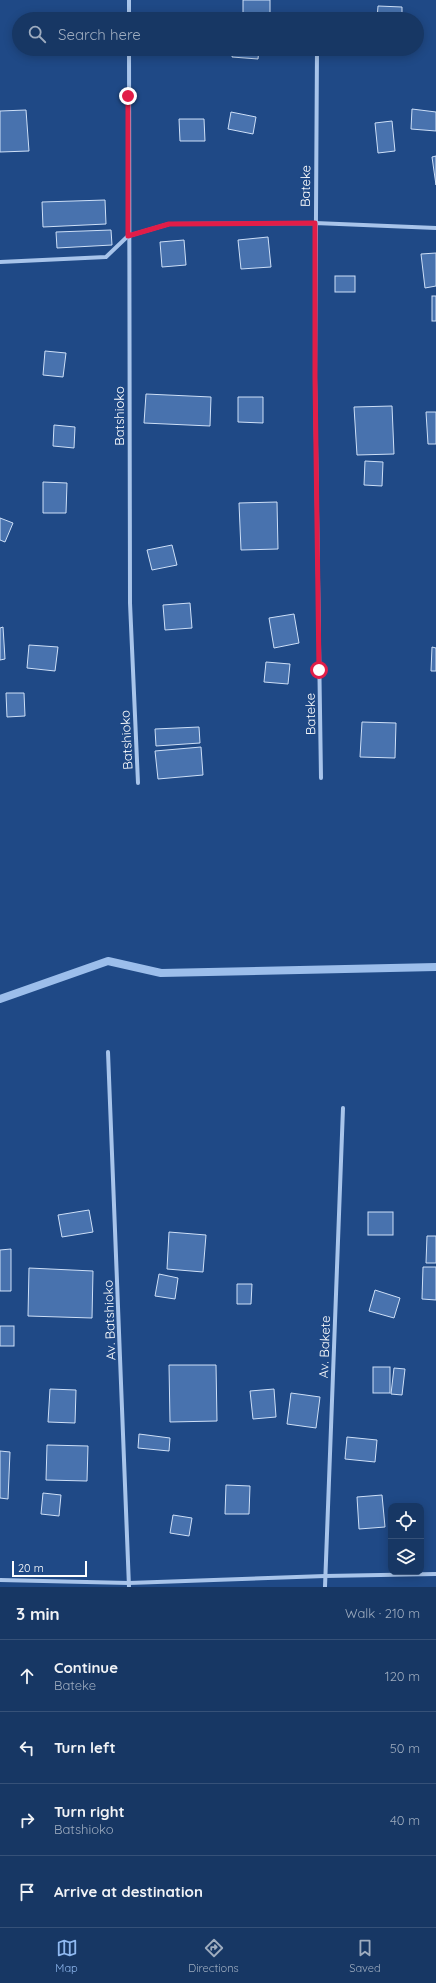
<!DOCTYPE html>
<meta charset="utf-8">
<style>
body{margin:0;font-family:Quicksand,sans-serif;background:#203f6a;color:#f1f3f6}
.controls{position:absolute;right:12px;bottom:12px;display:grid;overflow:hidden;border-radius:8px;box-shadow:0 2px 10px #0003}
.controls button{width:36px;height:36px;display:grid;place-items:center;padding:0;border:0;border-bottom:1px solid #365178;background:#173764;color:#f1f3f6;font:20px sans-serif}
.scale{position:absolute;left:12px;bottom:10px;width:75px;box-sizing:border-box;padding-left:4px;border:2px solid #fff;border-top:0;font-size:11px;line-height:14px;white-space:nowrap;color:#fff;-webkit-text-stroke:3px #1f4986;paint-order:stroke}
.stop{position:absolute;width:12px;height:12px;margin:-9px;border:3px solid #e11d48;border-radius:50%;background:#fff}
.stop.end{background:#e11d48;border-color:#fff;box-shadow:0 1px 4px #0008}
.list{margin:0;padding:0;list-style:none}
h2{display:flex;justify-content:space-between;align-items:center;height:52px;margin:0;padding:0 16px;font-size:17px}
h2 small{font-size:13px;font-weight:400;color:#9eacbf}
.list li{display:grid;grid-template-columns:26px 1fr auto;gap:12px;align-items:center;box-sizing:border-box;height:72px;padding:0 16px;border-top:1px solid #365178}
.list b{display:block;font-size:15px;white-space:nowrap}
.list p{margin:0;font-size:13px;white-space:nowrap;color:#9eacbf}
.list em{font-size:13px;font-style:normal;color:#9eacbf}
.icon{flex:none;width:22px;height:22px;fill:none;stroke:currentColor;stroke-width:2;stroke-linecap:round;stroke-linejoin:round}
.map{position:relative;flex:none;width:436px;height:1587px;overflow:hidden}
.search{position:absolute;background:#173764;box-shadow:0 2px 10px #0003;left:12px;right:12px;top:12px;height:44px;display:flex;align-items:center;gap:10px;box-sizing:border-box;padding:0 14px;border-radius:22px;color:#9eacbf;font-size:15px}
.sheet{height:340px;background:#173764}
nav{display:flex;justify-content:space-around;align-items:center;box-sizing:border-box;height:56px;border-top:1px solid #365178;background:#173764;font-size:11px;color:#9eacbf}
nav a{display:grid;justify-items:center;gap:2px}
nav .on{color:#90b9f0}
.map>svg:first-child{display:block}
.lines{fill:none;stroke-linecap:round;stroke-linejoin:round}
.stream{stroke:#9cbeeb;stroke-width:8}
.building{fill:#4872ae;stroke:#cddff7}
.street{stroke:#a8c4ea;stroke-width:4}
.route{stroke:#e11d48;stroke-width:5}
.labels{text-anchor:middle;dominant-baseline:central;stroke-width:3;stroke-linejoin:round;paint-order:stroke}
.street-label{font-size:13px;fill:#fff;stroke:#1f4986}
</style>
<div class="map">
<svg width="436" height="1587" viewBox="0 0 436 1587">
<rect width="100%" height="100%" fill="#1f4986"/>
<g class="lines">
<!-- stream -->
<polyline class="stream" points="0,999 108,961 161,973 436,967"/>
</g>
<!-- building -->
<g class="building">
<rect x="243" y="0" width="27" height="19"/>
<polygon points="378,6 402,7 402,19 377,19"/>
<polygon points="233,49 259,49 258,59 232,57"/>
<polygon points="412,109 436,112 436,131 411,129"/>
<polygon points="26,110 29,151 0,152 0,111"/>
<polygon points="231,112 256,117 253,134 228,129"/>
<polygon points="179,119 204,119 205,141 180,141"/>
<polygon points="392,121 395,151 378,153 375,123"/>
<polygon points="436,156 436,185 432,157"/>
<polygon points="105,200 106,224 43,227 42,202"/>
<polygon points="111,230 112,245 57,248 56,232"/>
<polygon points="268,237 271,267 241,269 238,240"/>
<polygon points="184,240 186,265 162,267 160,242"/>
<polygon points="436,253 436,286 425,288 421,254"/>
<rect x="335" y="276" width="20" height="16"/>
<rect x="432" y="296" width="4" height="25"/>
<polygon points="45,351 66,353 63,377 43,375"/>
<polygon points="146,394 211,397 210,426 144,423"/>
<polygon points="238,397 263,397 263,423 238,422"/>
<polygon points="392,406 394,454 357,455 354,407"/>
<polygon points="426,412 436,412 436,444 428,444"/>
<polygon points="54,425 75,427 74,448 53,446"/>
<polygon points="365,461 383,462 382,486 364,485"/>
<polygon points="43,482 67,483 66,513 43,513"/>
<polygon points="277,502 278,549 241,550 239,503"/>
<polygon points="0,518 13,523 5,542 0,540"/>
<polygon points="172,545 177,565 152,570 147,550"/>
<polygon points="190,603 192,628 165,630 163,605"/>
<polygon points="294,614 299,643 274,648 269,618"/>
<polygon points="3,627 5,659 0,660 0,628"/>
<polygon points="29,645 58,647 55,671 27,668"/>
<polygon points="432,647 436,648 436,671 431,671"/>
<polygon points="266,662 290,664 288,684 264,682"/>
<polygon points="6,693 24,693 25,716 7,717"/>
<polygon points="362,722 396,723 395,758 360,757"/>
<polygon points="199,727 200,743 156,746 155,729"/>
<polygon points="201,747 203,775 158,779 155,751"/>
<polygon points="89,1210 93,1232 62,1237 58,1215"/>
<rect x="368" y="1212" width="25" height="23"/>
<polygon points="169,1232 206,1235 203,1272 167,1269"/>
<polygon points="427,1236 436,1236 436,1263 426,1263"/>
<polygon points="11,1249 11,1291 0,1291 0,1250"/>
<polygon points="423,1267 436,1267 436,1300 422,1299"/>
<polygon points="29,1268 93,1271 92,1318 28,1316"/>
<polygon points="159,1274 178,1278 175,1299 155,1296"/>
<polygon points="237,1284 252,1284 251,1304 237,1304"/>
<polygon points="375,1290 400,1298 394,1318 369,1311"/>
<rect x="0" y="1326" width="14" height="20"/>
<polygon points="169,1365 216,1365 217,1421 170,1422"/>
<rect x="373" y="1367" width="17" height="26"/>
<polygon points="394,1368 405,1369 402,1395 391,1394"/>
<polygon points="50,1389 76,1390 75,1423 48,1422"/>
<polygon points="274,1389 276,1417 253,1419 250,1391"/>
<polygon points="291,1393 320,1397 316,1428 287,1424"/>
<polygon points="139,1434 170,1438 169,1451 138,1448"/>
<polygon points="347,1437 377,1440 375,1462 345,1459"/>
<polygon points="47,1445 88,1446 87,1481 46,1480"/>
<polygon points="0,1451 10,1452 8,1499 0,1498"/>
<polygon points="226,1485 250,1486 249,1514 225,1514"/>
<polygon points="43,1493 61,1495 59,1516 41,1514"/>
<polygon points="382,1495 385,1527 359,1529 357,1497"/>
<polygon points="173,1515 192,1518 189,1536 170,1533"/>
</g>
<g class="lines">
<!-- street -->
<g class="street">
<polyline points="129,19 129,0"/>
<polyline points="129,49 130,603 138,783"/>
<polyline points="317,49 315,377 321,778"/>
<polyline points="0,262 106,257 128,236 169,224 315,223 436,228"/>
<polyline points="108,1052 129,1587"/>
<polyline points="0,1580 129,1583 325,1576 436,1574"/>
<polyline points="325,1587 343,1108"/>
</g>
</g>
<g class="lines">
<!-- route -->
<polyline class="route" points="128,96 128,236 169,224 315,223 315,377 319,670"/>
</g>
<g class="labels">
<!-- street labels -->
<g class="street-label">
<text transform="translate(305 186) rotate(-89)">Bateke</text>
<text transform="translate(119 416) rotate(-90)">Batshioko</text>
<text transform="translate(310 714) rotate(-91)">Bateke</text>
<text transform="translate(126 740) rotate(-93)">Batshioko</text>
<text transform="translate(109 1320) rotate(-92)">Av. Batshioko</text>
<text transform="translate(324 1347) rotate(-88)">Av. Bakete</text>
</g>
</g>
</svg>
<div class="controls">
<button><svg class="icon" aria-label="locate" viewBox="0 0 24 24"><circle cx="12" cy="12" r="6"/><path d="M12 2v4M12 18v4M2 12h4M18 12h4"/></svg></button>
<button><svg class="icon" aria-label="layers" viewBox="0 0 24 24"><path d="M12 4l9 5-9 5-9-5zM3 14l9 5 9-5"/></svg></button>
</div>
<div class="scale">20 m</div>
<div class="stop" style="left:319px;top:670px"></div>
<div class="stop end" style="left:128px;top:96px"></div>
<div class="search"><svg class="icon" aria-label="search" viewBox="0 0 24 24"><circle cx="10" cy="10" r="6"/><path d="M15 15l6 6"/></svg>Search here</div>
</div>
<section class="sheet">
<h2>3 min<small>Walk · 210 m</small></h2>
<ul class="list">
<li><svg class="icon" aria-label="ahead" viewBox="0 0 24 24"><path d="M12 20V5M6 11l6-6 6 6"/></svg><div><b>Continue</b><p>Bateke</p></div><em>120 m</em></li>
<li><svg class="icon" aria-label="left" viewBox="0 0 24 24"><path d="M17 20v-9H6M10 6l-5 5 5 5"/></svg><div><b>Turn left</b></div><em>50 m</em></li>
<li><svg class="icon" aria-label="right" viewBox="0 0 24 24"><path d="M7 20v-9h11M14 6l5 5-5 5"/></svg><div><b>Turn right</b><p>Batshioko</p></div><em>40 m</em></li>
<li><svg class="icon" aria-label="arrive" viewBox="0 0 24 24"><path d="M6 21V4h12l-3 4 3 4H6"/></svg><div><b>Arrive at destination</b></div></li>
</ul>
</section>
<nav>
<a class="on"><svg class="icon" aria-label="map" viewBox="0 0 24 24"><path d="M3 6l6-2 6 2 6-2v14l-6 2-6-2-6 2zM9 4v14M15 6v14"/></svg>Map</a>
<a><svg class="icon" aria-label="directions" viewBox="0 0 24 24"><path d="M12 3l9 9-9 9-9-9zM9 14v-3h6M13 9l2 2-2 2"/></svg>Directions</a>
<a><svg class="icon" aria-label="saved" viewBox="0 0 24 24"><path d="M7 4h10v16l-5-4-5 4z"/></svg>Saved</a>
</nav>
